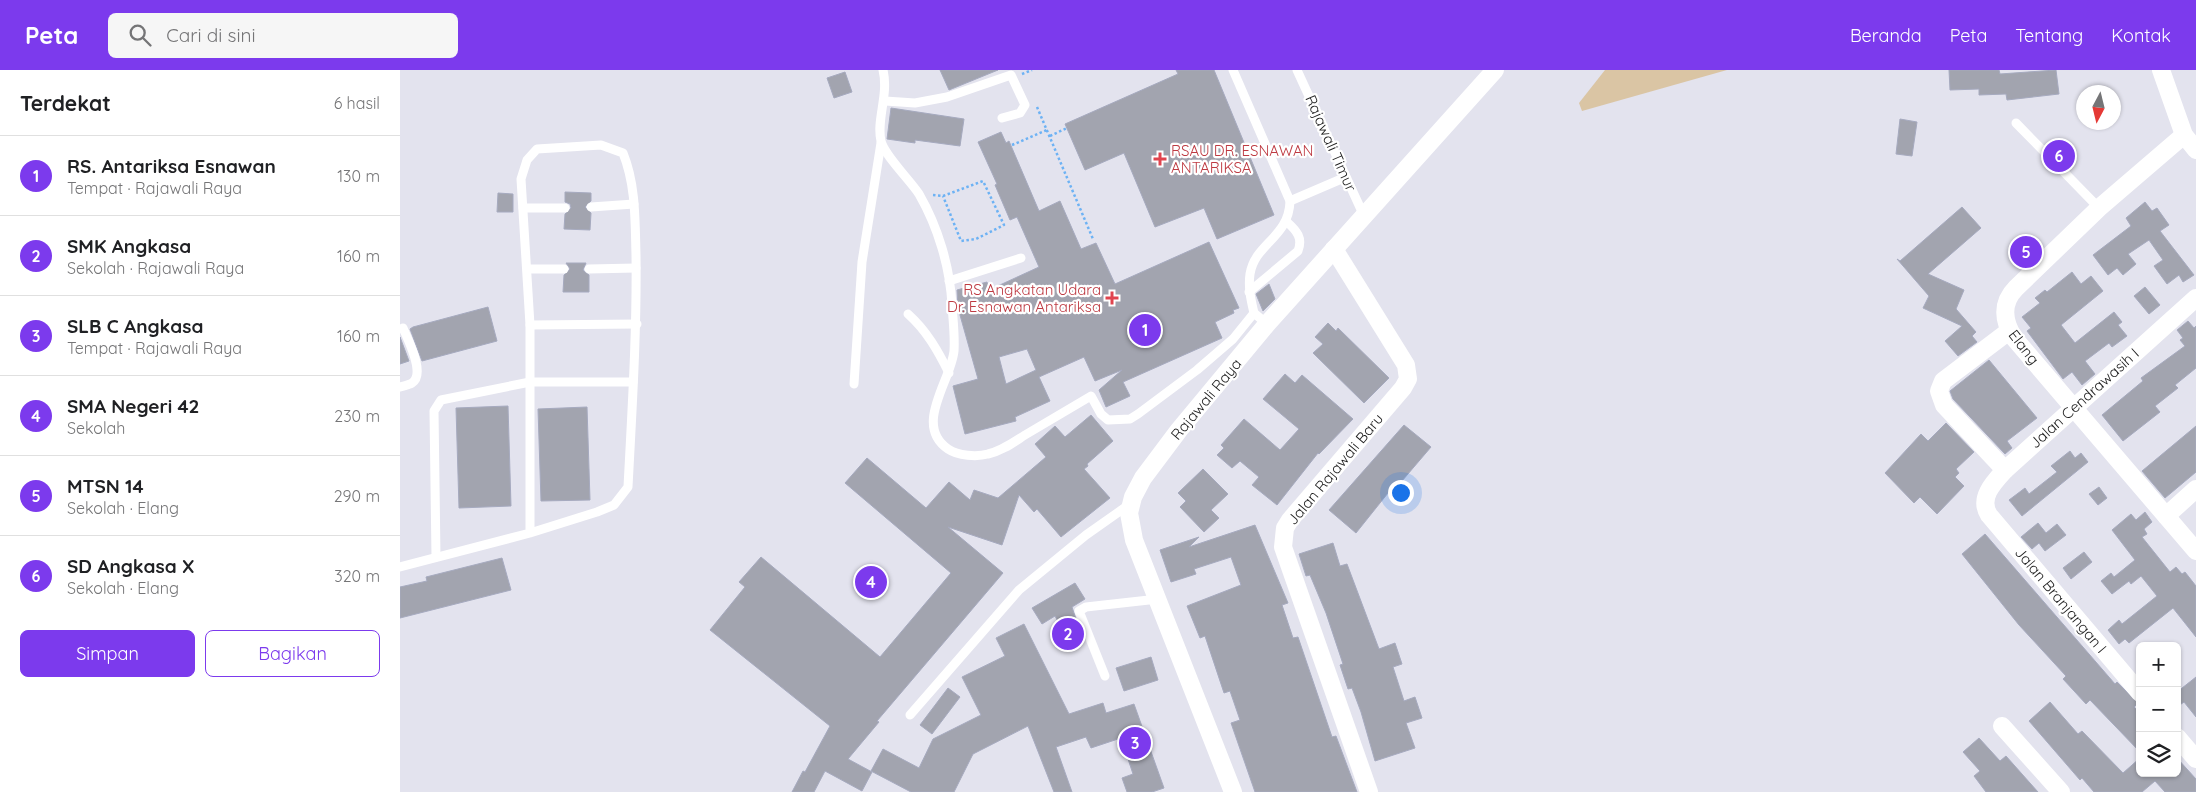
<!DOCTYPE html>
<html lang="id">
<meta charset="utf-8">
<style>
body{margin:0;font-family:Quicksand,sans-serif;background:#f6f6f6;color:#202124}
.controls{position:absolute;right:15px;bottom:15px;display:grid;overflow:hidden;border-radius:8px;box-shadow:0 1px 4px #0004}
.controls button{width:45px;height:45px;display:grid;place-items:center;padding:0;border:0;border-bottom:1px solid #e0e0e0;background:#fff;color:#202124;font:25px sans-serif}
.compass{position:absolute;left:1676px;top:15px;width:45px;height:45px;border-radius:50%;background:#fff;box-shadow:0 1px 4px #0004;rotate:187deg}
.you{position:absolute;left:1000px;top:422px;width:18px;height:18px;margin:-12px;border:4px solid #fff;border-radius:50%;background:#1a73e8;box-shadow:0 0 0 8px #1a73e833}
.badge{display:grid;place-items:center;width:32px;height:32px;border-radius:50%;background:#7c3aed;color:#fff;font-size:16px;font-weight:700}
.pin{position:absolute;translate:-50% -50%;border:2px solid #fff;box-shadow:0 1px 5px #0006}
.list{margin:0;padding:0;list-style:none}
h2{display:flex;justify-content:space-between;align-items:center;height:65px;margin:0;padding:0 20px;font-size:21px}
h2 small{font-size:16px;font-weight:400;color:#757577}
.list li{display:grid;grid-template-columns:32px 1fr auto;gap:15px;align-items:center;box-sizing:border-box;height:80px;padding:0 20px;border-top:1px solid #e0e0e0}
.list b{display:block;font-size:19px;white-space:nowrap}
.list p{margin:0;font-size:16px;white-space:nowrap;color:#757577}
.list em{font-size:16px;font-style:normal;color:#757577}
.actions{display:flex;gap:10px;padding:15px 20px}
.actions a{flex:1;padding:11px 0;border:1px solid #7c3aed;border-radius:8px;text-align:center;font-size:18px;color:#7c3aed}
.actions .main{background:#7c3aed;color:#fff}
.icon{flex:none;width:28px;height:28px;fill:none;stroke:currentColor;stroke-width:2;stroke-linecap:round;stroke-linejoin:round}
.map{position:relative;flex:none;width:1796px;height:722px;overflow:hidden}
header{display:flex;align-items:center;gap:30px;box-sizing:border-box;height:70px;padding:0 25px;background:#7c3aed;color:#fff}
header strong{font-size:24px}
nav{display:flex;gap:28px;margin-inline-start:auto;font-size:18px}
.search{width:350px;height:45px;background:#f6f6f6;display:flex;align-items:center;gap:12px;box-sizing:border-box;padding:0 18px;border-radius:8px;color:#757577;font-size:19px}
main{display:flex}
aside{flex:1;background:#fff}
.map>svg:first-child{display:block}
.water{fill:#dac5a4}
.building{fill:#a2a4af;stroke:#a6aabf;fill-rule:evenodd}
.lines{fill:none;stroke-linecap:round;stroke-linejoin:round}
.path{stroke:#6db2f4;stroke-width:2.5;stroke-dasharray:2.5 2.5;stroke-linecap:butt}
.lane{stroke:#fff;stroke-width:9}
.street{stroke:#fff;stroke-width:18}
.health-dot{fill:#e0444e;stroke:#fff;stroke-width:2}
.labels{text-anchor:middle;dominant-baseline:central;stroke-width:4.5;stroke-linejoin:round;paint-order:stroke}
.street-label{font-size:15px;fill:#1d1d1d;stroke:#fff}
.health-label{font-size:15px;fill:#be3a42;stroke:#fff;text-anchor:start}
</style>
<header>
<strong>Peta</strong>
<div class="search"><svg class="icon" aria-label="search" viewBox="0 0 24 24"><circle cx="10" cy="10" r="6"/><path d="M15 15l6 6"/></svg>Cari di sini</div>
<nav><a>Beranda</a><a>Peta</a><a>Tentang</a><a>Kontak</a></nav>
</header>
<main>
<aside>
<h2>Terdekat<small>6 hasil</small></h2>
<ul class="list">
<li><span class="badge">1</span><div><b>RS. Antariksa Esnawan</b><p>Tempat · Rajawali Raya</p></div><em>130 m</em></li>
<li><span class="badge">2</span><div><b>SMK Angkasa</b><p>Sekolah · Rajawali Raya</p></div><em>160 m</em></li>
<li><span class="badge">3</span><div><b>SLB C Angkasa</b><p>Tempat · Rajawali Raya</p></div><em>160 m</em></li>
<li><span class="badge">4</span><div><b>SMA Negeri 42</b><p>Sekolah</p></div><em>230 m</em></li>
<li><span class="badge">5</span><div><b>MTSN 14</b><p>Sekolah · Elang</p></div><em>290 m</em></li>
<li><span class="badge">6</span><div><b>SD Angkasa X</b><p>Sekolah · Elang</p></div><em>320 m</em></li>
</ul>
<div class="actions"><a class="main">Simpan</a><a>Bagikan</a></div>
</aside>
<div class="map">
<svg width="1796" height="722" viewBox="0 0 1796 722">
<rect width="100%" height="100%" fill="#e3e3ee"/>
<!-- water -->
<polygon class="water" points="1205,0 1327,0 1182,41 1179,33"/>
<!-- building -->
<g class="building">
<polygon points="540,0 598,0 549,20"/>
<polygon points="776,0 814,0 874,145 817,169 804,138 755,157 724,83 685,100 665,54 778,4"/>
<polygon points="1549,0 1599,0 1600,4 1656,0 1659,24 1607,30 1606,24 1579,25 1579,19 1550,20"/>
<polygon points="445,2 452,22 434,28 427,8"/>
<polygon points="491,38 564,49 560,76 515,70 515,73 487,69"/>
<polygon points="1500,49 1517,52 1512,86 1496,84"/>
<path d="M601 62 606 73 609 71 639 141 660 131 681 179 696 173 715 214 809 172 839 238 833 240 834 243 815 252 822 268 723 312 730 326 706 337 699 320 722 300 695 311 684 287 639 307 650 331 615 347 616 351 565 364 553 316 578 309 558 238 557 220 587 212 589 220 639 197 617 147 610 150 595 115 597 114 578 72ZM627 279 636 300 606 314 599 287Z"/>
<polygon points="165,122 191,123 191,131 185,137 191,143 190,160 164,159 165,144 171,138 170,134 165,132"/>
<polygon points="98,123 113,124 113,142 97,142"/>
<polygon points="1745,132 1752,141 1757,138 1769,155 1760,161 1794,205 1783,212 1779,205 1767,214 1754,196 1763,190 1749,170 1728,184 1736,194 1723,205 1717,198 1708,205 1693,185 1731,156 1726,148"/>
<polygon points="1562,137 1581,158 1528,204 1564,220 1556,239 1576,262 1572,266 1577,272 1558,286 1545,271 1562,256 1523,238 1529,226 1497,189 1500,191"/>
<polygon points="166,193 186,193 183,200 189,205 189,222 163,222 164,205 170,199"/>
<polygon points="1672,202 1681,214 1691,206 1703,221 1661,255 1675,273 1714,242 1722,252 1718,255 1727,266 1712,277 1709,273 1685,291 1695,304 1682,315 1672,302 1663,309 1627,261 1631,258 1622,247 1640,233 1635,228 1645,220 1647,222"/>
<polygon points="869,214 875,229 863,241 856,224"/>
<polygon points="1745,217 1760,235 1749,244 1734,226"/>
<polygon points="88,237 97,271 22,291 10,259 13,257"/>
<polygon points="1788,251 1794,258 1796,256 1796,298 1775,315 1778,318 1755,336 1760,342 1723,371 1702,345 1743,311 1741,308 1785,276 1780,270 1783,268 1777,260"/>
<polygon points="928,253 936,261 938,258 989,308 964,333 913,283 923,274 915,267"/>
<polygon points="0,267 9,291 0,294"/>
<polygon points="1589,290 1637,348 1607,371 1612,378 1605,384 1553,329 1550,321"/>
<polygon points="885,304 895,313 902,305 953,349 919,384 918,383 877,435 852,415 859,407 840,391 832,398 817,385 824,378 821,375 844,349 880,380 899,359 863,329"/>
<polygon points="108,336 111,436 59,438 56,338"/>
<polygon points="187,337 190,430 141,431 138,339"/>
<polygon points="691,345 713,371 687,394 688,396 684,399 710,428 661,467 637,439 634,442 619,425 602,475 548,457 603,503 477,651 479,652 448,689 472,702 462,721 425,701 414,722 392,722 403,701 405,702 430,656 310,560 345,517 339,512 361,487 480,587 551,503 445,413 467,388 526,438 549,412 570,430 574,420 598,428 646,387 635,374 655,356 665,367"/>
<polygon points="1546,353 1574,382 1556,399 1559,403 1555,407 1564,416 1537,444 1520,427 1514,433 1485,403 1521,364 1528,371"/>
<polygon points="1004,355 1031,377 990,425 988,423 956,463 929,440"/>
<polygon points="1796,356 1796,402 1765,428 1742,401"/>
<polygon points="1670,381 1675,388 1681,383 1688,392 1622,446 1609,430 1625,418 1629,424 1657,402 1651,396"/>
<polygon points="803,399 828,424 811,440 819,448 804,462 780,437 786,431 778,423"/>
<polygon points="1699,417 1707,428 1698,435 1689,424"/>
<polygon points="1745,442 1752,452 1744,459 1747,464 1742,467 1770,502 1776,497 1782,504 1785,502 1796,516 1796,567 1773,538 1729,573 1725,569 1719,574 1708,560 1719,550 1722,554 1757,526 1741,506 1731,514 1729,511 1712,524 1701,511 1711,503 1714,507 1735,490 1712,460 1731,444 1736,450"/>
<polygon points="1638,453 1646,463 1657,454 1666,465 1645,481 1639,473 1632,479 1621,467"/>
<polygon points="855,455 888,533 882,535 893,568 898,567 932,667 936,666 957,722 855,722 831,653 840,650 830,621 824,623 805,566 800,568 787,536 841,515 831,487 794,499 796,504 771,512 760,480 799,467 789,477"/>
<polygon points="1585,464 1715,614 1717,612 1738,633 1734,637 1740,643 1740,682 1690,630 1686,634 1663,609 1666,606 1619,555 1562,484"/>
<polygon points="933,473 940,496 947,494 979,579 995,573 1002,594 993,597 1004,631 1015,627 1022,648 1006,653 1015,678 975,691 961,642 952,618 948,619 940,595 943,594 926,543 910,505 906,506 899,484"/>
<polygon points="1684,482 1692,492 1671,509 1663,498"/>
<polygon points="102,488 111,520 0,548 0,517 27,511 26,507"/>
<polygon points="675,513 685,529 672,537 676,549 661,557 655,546 642,554 632,538"/>
<polygon points="624,554 669,644 703,633 706,643 734,634 764,718 752,722 727,722 722,708 733,704 721,668 691,678 686,667 656,677 672,722 654,722 628,656 573,684 554,722 511,722 471,701 483,679 519,698 533,669 581,645 562,607 605,586 596,568"/>
<polygon points="751,587 758,610 724,621 716,598"/>
<polygon points="1796,607 1796,647 1784,632 1777,637 1777,622"/>
<polygon points="548,618 560,627 532,664 520,655"/>
<polygon points="1650,632 1678,664 1682,661 1723,703 1740,688 1740,703 1777,703 1777,688 1796,709 1796,722 1765,722 1755,711 1742,722 1694,722 1682,708 1680,710 1629,651"/>
<polygon points="1579,668 1600,691 1606,686 1638,722 1586,722 1574,706 1580,701 1563,682"/>
</g>
<g class="lines">
<!-- path -->
<g class="path">
<polyline points="622,4 632,0"/>
<polyline points="637,37 693,169"/>
<polyline points="650,66 667,58"/>
<polyline points="612,75 647,60"/>
<polyline points="533,125 543,126 583,111 604,155 576,169 561,171 543,126"/>
</g>
<!-- lane -->
<g class="lane">
<path d="M483 0C489 25 476 50 481 71 484 85 510 110 519 124 538 157 550 197 552 235 553 250 555 266 554 281 551 311 513 355 548 379 558 386 577 387 588 384 602 381 614 372 625 365 647 352 669 339 691 326L701 344 708 350 730 349 738 344 797 300 833 269 854 243 867 254"/>
<path d="M833 0 890 131C889 168 855 173 850 204 848 218 851 230 854 243"/>
<polyline points="897,0 964,146"/>
<polyline points="485,31 515,33 547,27 611,5 625,35 620,43 602,48"/>
<polyline points="1616,53 1699,138"/>
<polyline points="890,131 946,107"/>
<polyline points="191,137 234,134"/>
<polyline points="123,138 165,138"/>
<polyline points="128,199 164,199"/>
<polyline points="189,199 236,198"/>
<polyline points="549,211 621,188"/>
<path d="M849 222 898 181C903 168 897 161 887 152"/>
<path d="M508 244C527 261 538 281 549 303"/>
<polyline points="130,255 237,254"/>
<polyline points="454,314 462,192 481,73"/>
<path d="M0 317C3 316 9 315 12 313 26 304 8 270 3 258"/>
<polyline points="36,487 34,341 41,330 130,312 233,312"/>
<path d="M0 497 130 463 197 442 214 435 228 417C232 340 237 262 236 185 235 151 236 115 223 83L201 75 137 79 127 90 121 109 130 255V463"/>
<polyline points="705,606 679,541 686,537 758,529"/>
<polyline points="510,645 619,520 686,465 730,434"/>
</g>
<!-- street -->
<g class="street">
<polyline points="1761,0 1784,65 1796,80"/>
<path d="M1784 65 1699 138 1616 218C1601 233 1603 251 1614 268L1796 481"/>
<polyline points="934,179 1006,295 1008,309 1003,318 890,450 885,458 883,477 969,722"/>
<polyline points="1605,400 1544,335 1539,321 1543,311 1609,261"/>
<polyline points="1766,446 1796,419"/>
<path d="M1740 623 1589 445C1578 428 1594 412 1605 400L1796 228"/>
<polyline points="1602,656 1661,722"/>
<polyline points="1777,667 1796,689"/>
<polyline points="833,722 734,470 729,443 733,427 743,408 779,360 867,254 1095,0"/>
</g>
</g>
<!-- markers -->
<g class="health-dot">
<path d="M757.5 81.5h5v5h5v5h-5v5h-5v-5h-5v-5h5z"/>
<path d="M709.5 220.5h5v5h5v5h-5v5h-5v-5h-5v-5h5z"/>
</g>
<g class="labels">
<!-- street labels -->
<g class="street-label">
<text transform="translate(931 73) rotate(66)">Rajawali Timur</text>
<text transform="translate(1624 277) rotate(52)">Elang</text>
<text transform="translate(1684 328) rotate(-42)">Jalan Cendrawasih I</text>
<text transform="translate(806 329) rotate(-50)">Rajawali Raya</text>
<text transform="translate(935 399) rotate(-50)">Jalan Rajawali Baru</text>
<text transform="translate(1661 530) rotate(50)">Jalan Branjangan I</text>
</g>
<!-- health labels -->
<g class="health-label">
<text x="771" y="80">RSAU DR. ESNAWAN<tspan x="771" dy="17">ANTARIKSA</tspan></text>
<text x="701" y="219" text-anchor="end">RS Angkatan Udara<tspan x="701" dy="17">Dr. Esnawan Antariksa</tspan></text>
</g>
</g>
</svg>
<div class="controls">
<button>+</button>
<button>−</button>
<button><svg class="icon" aria-label="layers" viewBox="0 0 24 24"><path d="M12 4l9 5-9 5-9-5zM3 14l9 5 9-5"/></svg></button>
</div>
<svg class="compass" viewBox="-18 -18 36 36"><path d="M0-13l5 13h-10z" fill="#e53935"/><path d="M0 13l5-13h-10z" fill="#757577"/></svg>
<div class="you"></div>
<div class="pin badge" style="left:745px;top:260px">1</div>
<div class="pin badge" style="left:668px;top:564px">2</div>
<div class="pin badge" style="left:735px;top:673px">3</div>
<div class="pin badge" style="left:471px;top:512px">4</div>
<div class="pin badge" style="left:1626px;top:182px">5</div>
<div class="pin badge" style="left:1659px;top:86px">6</div>
</div>
</main>
